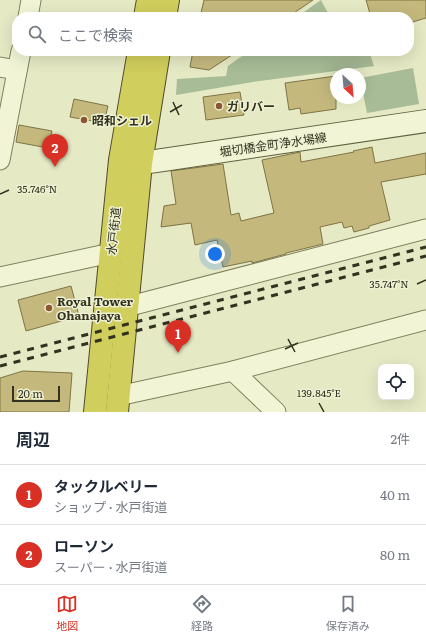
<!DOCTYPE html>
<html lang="ja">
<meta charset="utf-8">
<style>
body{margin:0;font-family:Literata,"Noto Sans JP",serif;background:#f2f2f3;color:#1f2937}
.controls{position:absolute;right:12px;bottom:12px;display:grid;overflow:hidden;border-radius:8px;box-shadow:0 4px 16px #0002}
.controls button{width:36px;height:36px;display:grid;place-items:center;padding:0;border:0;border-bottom:1px solid #e0e1e3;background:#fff;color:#1f2937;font:20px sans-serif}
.compass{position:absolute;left:330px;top:68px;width:36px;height:36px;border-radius:50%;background:#fff;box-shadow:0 4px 16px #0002;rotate:154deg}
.scale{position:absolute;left:12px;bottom:10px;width:48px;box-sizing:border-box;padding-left:4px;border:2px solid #33311f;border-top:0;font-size:11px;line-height:14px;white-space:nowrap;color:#33311f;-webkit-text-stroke:3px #edf1d2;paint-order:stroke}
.you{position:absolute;left:215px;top:254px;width:14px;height:14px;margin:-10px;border:3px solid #fff;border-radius:50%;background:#1a73e8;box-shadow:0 0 0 6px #1a73e833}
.badge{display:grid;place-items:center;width:26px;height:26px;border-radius:50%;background:#d93025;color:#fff;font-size:13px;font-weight:700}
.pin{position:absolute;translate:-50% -33px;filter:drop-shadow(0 1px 2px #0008)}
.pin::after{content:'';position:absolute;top:21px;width:14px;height:12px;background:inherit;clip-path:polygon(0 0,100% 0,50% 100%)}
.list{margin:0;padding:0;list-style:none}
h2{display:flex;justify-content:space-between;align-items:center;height:52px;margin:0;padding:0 16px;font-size:17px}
h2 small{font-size:13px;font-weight:400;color:#747a83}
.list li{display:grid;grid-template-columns:26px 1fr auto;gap:12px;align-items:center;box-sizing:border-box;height:60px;padding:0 16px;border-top:1px solid #e0e1e3}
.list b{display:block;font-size:15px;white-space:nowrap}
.list p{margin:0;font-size:13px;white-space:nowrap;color:#747a83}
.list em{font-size:13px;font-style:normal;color:#747a83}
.icon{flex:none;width:22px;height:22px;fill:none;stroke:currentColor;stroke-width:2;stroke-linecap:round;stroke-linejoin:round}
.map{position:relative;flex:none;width:426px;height:412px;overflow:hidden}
.search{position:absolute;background:#fff;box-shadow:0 4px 16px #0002;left:12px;right:12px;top:12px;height:44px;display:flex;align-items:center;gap:10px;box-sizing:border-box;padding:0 14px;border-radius:16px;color:#747a83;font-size:15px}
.sheet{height:172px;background:#fff}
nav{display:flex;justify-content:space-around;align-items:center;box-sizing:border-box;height:56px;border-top:1px solid #e0e1e3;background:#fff;font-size:11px;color:#747a83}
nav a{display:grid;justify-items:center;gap:2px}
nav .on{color:#d93025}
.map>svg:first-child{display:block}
.cemetery{fill:#a8bc97}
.building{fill:#c4b87d;stroke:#7e7444}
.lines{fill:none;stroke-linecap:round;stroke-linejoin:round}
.street-casing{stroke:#82805c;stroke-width:21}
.secondary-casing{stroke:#63613f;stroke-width:24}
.highway-casing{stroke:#504c30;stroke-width:24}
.street{stroke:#f1f5d6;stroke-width:19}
.secondary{stroke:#f1f5d6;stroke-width:22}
.highway{stroke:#d0ce5c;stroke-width:22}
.rail{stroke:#33311f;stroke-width:3;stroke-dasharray:7 7;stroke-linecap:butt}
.ticks{fill:none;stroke:#33311f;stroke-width:1.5}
.poi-dot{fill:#8b5632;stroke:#edf1d2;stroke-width:1.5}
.labels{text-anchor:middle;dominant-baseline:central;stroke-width:3;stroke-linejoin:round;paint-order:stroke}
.poi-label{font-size:12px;font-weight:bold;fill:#33311f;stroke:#edf1d2;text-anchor:start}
.street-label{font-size:12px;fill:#33311f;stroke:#edf1d2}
.ticks-label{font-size:10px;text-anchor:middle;fill:#33311f;stroke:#edf1d2;stroke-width:3;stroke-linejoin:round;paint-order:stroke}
</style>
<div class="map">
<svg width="426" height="412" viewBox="0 0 426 412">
<rect width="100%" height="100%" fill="#e5e9c4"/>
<!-- cemetery -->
<g class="cemetery">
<polygon points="321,0 330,17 297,17"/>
<polygon points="249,51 369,51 374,66 253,82 176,95 177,79 226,76 228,66"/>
<polygon points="413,68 419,104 367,113 360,78"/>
</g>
<!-- building -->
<g class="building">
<polygon points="204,0 313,0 288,17 200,17"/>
<polygon points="366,0 426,0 426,18 409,23 409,17 371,17"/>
<polygon points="193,51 238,51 209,70 190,67"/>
<polygon points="336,76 336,109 301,114 300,108 289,110 285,83"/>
<polygon points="240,92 244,115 206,120 203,97"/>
<polygon points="74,99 108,106 104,123 70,117"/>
<polygon points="19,125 52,131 48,148 16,142"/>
<polygon points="372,147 375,163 426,153 426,174 381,182 390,220 369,226 369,228 354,232 352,226 344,228 342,222 320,227 323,244 286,253 286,254 252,263 252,261 223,267 217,240 195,245 191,223 161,227 164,206 176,204 171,171 223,164 231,215 239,213 241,221 274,213 262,160 300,152 301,162 354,152 353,151"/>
<polygon points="71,286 79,316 26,331 18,300"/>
<polygon points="23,371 72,373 69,412 0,412 0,378"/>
</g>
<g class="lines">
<defs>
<g id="street">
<polyline points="28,17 31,0"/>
<polyline points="0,67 17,70"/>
<polyline points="0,160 21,51"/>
<polyline points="0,277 111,253"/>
<polyline points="126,307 426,229"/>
<polyline points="233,371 276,412"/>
<polyline points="118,396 233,371 426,320"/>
</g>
<polyline id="secondary" points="122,160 141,163 156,161 426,121"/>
<g id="highway">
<polyline points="145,17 148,0"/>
<polyline points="165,17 168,0"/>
<polyline points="95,412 120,160 139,51"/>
<polyline points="117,412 141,163 159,51"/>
</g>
</defs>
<!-- street casing -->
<use href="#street" class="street-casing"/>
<!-- secondary casing -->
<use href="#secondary" class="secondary-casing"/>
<!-- highway casing -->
<use href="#highway" class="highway-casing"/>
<!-- street -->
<use href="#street" class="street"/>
<!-- secondary -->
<use href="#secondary" class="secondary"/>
<!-- highway -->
<use href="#highway" class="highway"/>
<!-- rail -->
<g class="rail">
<polyline points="0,357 426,247"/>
<polyline points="0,366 426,256"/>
</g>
</g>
<!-- ticks -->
<path class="ticks" d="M173 102 179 115M170 112 182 105M0 194 9 190M417 284 426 280M288 339 295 352M285 349 298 343M319 403 324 412"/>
<!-- markers -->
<g class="poi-dot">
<circle cx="219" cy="106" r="4"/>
<circle cx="84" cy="120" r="4"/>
<circle cx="49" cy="308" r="4"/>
</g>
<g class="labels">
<!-- poi labels -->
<g class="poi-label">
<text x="227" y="106">ガリバー</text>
<text x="92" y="120">昭和シェル</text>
<text x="57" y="301">Royal Tower<tspan x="57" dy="14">Ohanajaya</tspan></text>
</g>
<!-- street labels -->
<g class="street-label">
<text transform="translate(273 144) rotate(-8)">堀切橋金町浄水場線</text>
<text transform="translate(113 231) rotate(-84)">水戸街道</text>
</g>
</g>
<g class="ticks-label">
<text x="37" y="193">35.746°N</text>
<text x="389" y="288">35.747°N</text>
<text x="319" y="397">139.845°E</text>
</g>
</svg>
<div class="controls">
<button><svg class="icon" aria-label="locate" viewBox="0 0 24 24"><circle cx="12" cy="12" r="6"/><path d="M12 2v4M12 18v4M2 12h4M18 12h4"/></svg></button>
</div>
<svg class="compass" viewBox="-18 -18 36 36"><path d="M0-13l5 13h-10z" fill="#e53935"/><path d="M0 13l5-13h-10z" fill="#747a83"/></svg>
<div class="scale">20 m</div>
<div class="you"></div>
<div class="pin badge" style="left:178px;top:353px">1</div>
<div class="pin badge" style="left:55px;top:167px">2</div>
<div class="search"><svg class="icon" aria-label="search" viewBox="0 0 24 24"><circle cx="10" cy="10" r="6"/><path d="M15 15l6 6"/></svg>ここで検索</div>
</div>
<section class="sheet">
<h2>周辺<small>2件</small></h2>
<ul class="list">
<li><span class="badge">1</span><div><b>タックルベリー</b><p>ショップ · 水戸街道</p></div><em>40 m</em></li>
<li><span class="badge">2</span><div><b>ローソン</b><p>スーパー · 水戸街道</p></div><em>80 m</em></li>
</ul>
</section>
<nav>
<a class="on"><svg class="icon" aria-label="map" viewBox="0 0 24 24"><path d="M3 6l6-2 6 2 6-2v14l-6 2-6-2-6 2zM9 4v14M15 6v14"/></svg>地図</a>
<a><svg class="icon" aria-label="directions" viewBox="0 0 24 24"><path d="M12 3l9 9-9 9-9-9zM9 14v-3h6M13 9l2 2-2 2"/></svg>経路</a>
<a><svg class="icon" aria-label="saved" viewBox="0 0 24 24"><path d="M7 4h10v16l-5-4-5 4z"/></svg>保存済み</a>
</nav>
